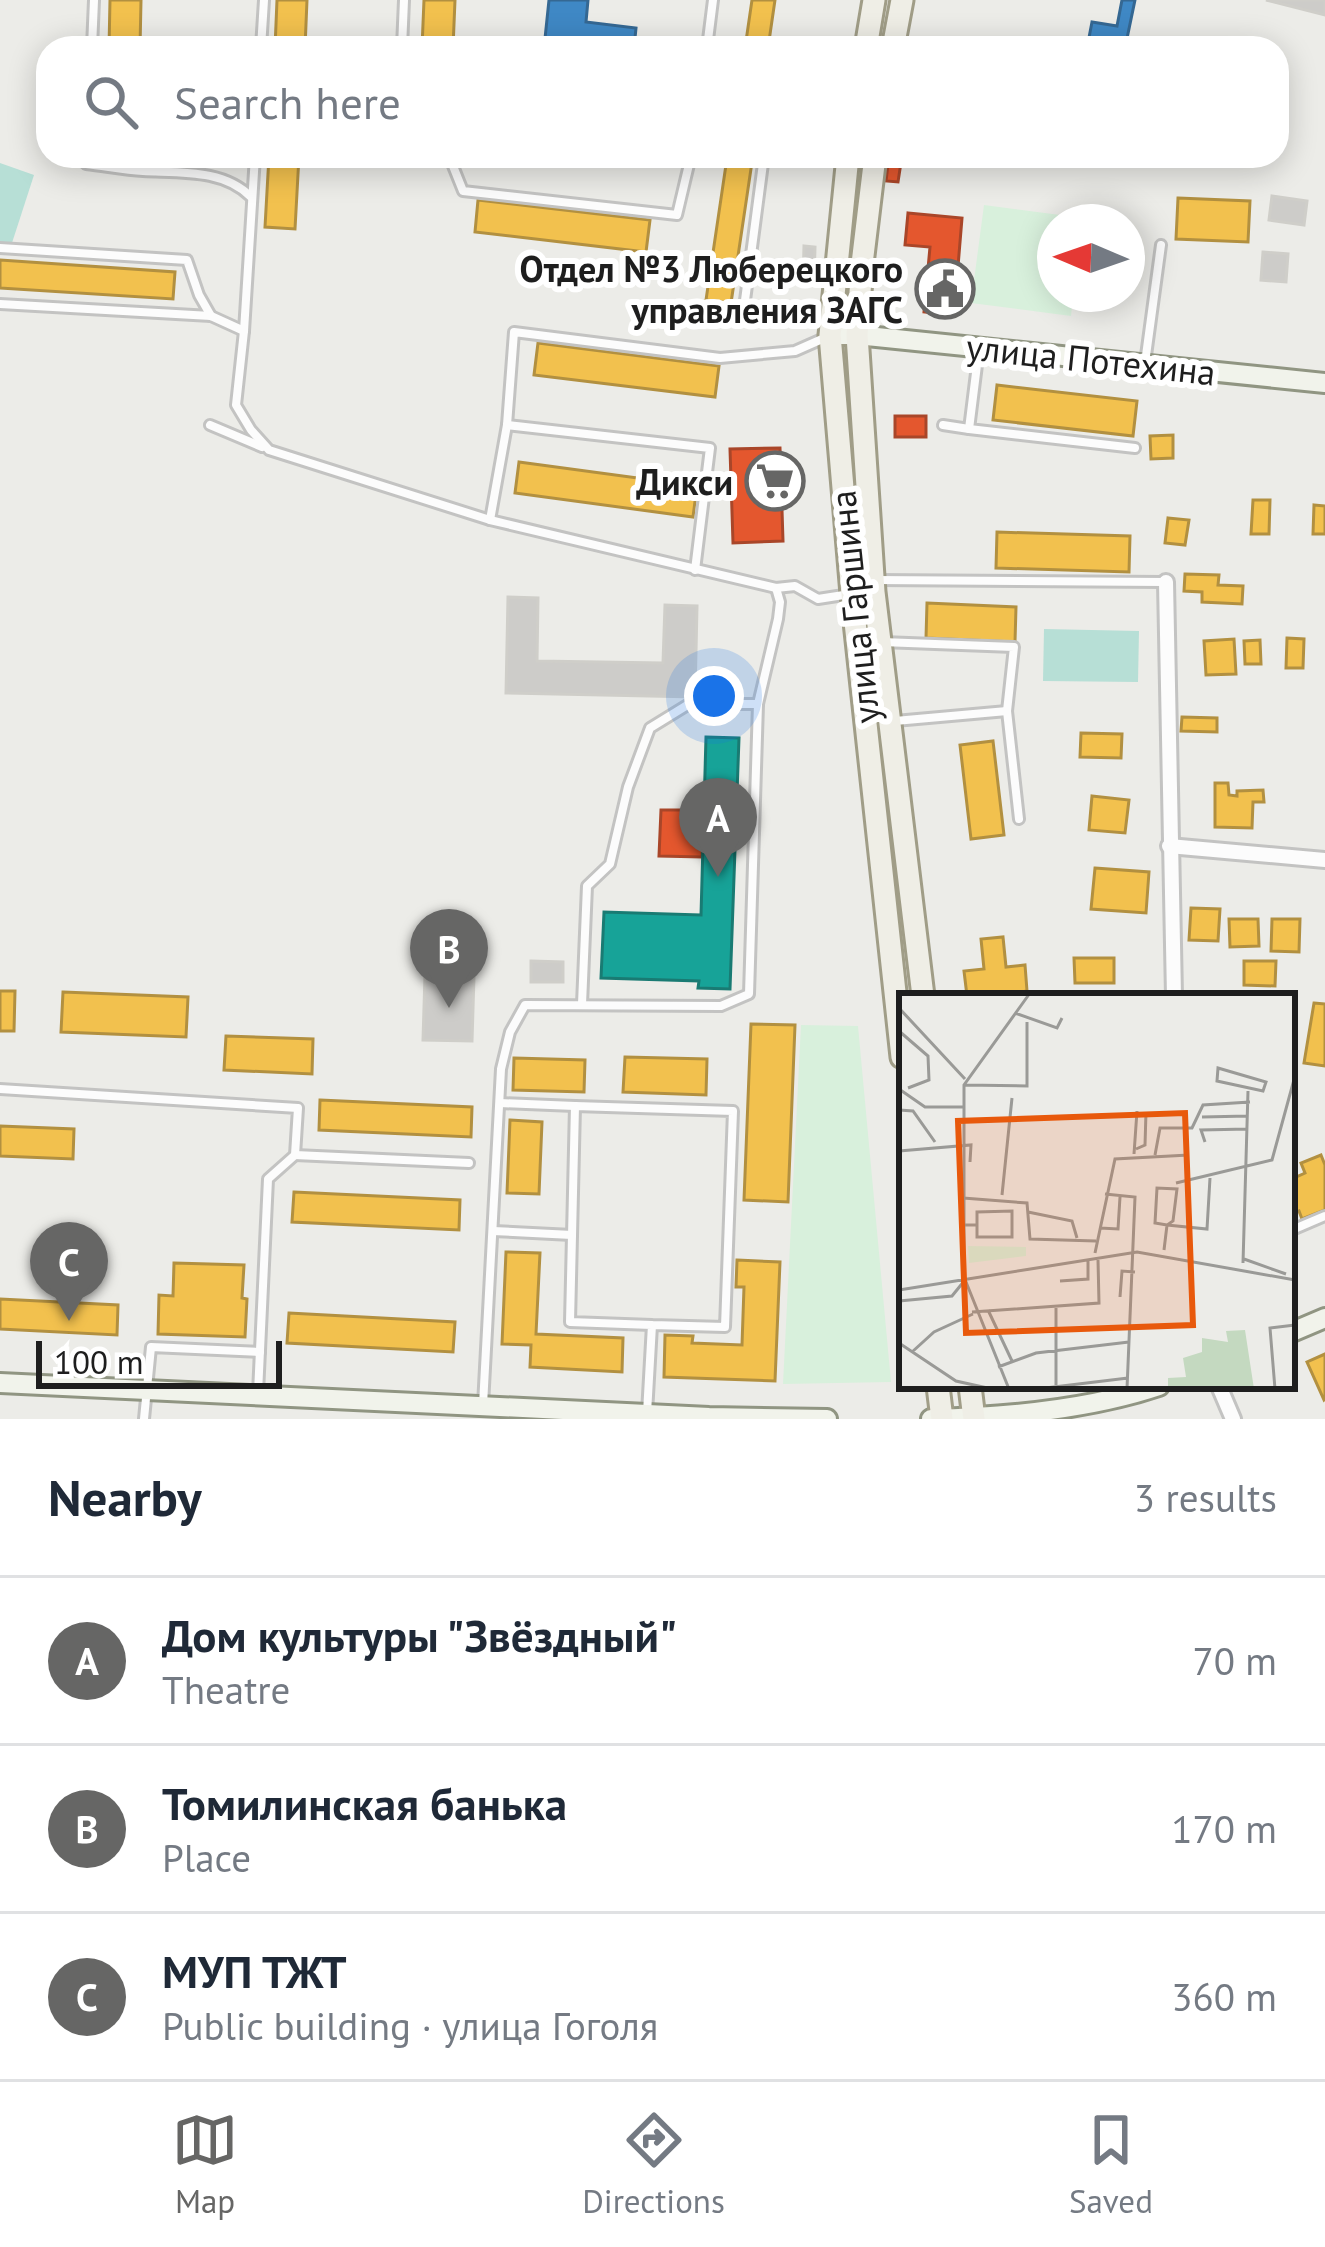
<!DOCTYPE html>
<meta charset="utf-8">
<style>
body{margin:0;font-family:"PT Sans",sans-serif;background:#f6f6f7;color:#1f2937}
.compass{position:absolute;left:1037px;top:204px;width:108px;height:108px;border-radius:50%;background:#fff;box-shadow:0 6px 30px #0003;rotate:272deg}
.scale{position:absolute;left:36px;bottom:30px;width:246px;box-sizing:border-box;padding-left:12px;border:6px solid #1e1e1e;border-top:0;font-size:33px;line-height:42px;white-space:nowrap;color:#1e1e1e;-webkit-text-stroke:9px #fff;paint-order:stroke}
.you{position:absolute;left:714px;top:696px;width:42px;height:42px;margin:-30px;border:9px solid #fff;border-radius:50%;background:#1a73e8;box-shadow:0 0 0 18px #1a73e833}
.badge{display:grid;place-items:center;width:78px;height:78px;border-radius:50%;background:#666665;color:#fff;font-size:39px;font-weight:700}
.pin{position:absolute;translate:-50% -99px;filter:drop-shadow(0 3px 6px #0008)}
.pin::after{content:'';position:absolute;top:63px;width:42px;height:36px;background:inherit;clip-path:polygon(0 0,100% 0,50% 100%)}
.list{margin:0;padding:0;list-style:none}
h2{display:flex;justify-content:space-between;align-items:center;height:156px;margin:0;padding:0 48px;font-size:51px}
h2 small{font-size:39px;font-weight:400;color:#747a83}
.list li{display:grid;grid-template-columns:78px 1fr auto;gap:36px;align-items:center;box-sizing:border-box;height:168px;padding:0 48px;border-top:3px solid #e0e1e3}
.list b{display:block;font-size:45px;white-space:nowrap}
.list p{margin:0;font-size:39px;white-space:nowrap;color:#747a83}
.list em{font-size:39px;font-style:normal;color:#747a83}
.icon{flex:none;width:66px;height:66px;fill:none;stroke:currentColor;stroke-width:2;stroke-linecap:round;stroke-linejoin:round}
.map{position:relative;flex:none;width:1325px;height:1419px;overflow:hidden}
.search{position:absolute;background:#fff;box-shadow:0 6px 30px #0003;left:36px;right:36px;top:36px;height:132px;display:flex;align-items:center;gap:30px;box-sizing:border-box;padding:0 42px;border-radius:36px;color:#747a83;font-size:45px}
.sheet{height:660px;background:#fff}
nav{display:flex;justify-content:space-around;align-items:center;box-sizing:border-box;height:168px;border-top:3px solid #e0e1e3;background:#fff;font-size:33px;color:#747a83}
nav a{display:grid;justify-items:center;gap:6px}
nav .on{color:#666665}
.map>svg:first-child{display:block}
.park{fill:#d8f0dc}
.pitch{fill:#b7dfd6}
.homes{fill:#f2c14e;stroke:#b29040;stroke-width:3}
.shops{fill:#e4572e;stroke:#a94629;stroke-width:3}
.schools{fill:#3f88c5;stroke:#356893;stroke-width:3}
.public{fill:#17a398;stroke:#197b73;stroke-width:3}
.building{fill:#cdccc9;stroke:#cfcec9;stroke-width:3}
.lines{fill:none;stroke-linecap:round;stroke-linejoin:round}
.lane-casing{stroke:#c3c3c2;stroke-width:14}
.street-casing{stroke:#c3c3c2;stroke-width:20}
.secondary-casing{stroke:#909582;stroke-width:24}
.primary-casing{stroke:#a09d87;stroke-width:27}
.lane{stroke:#fcfcfc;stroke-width:8}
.street{stroke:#fcfcfc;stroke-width:14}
.secondary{stroke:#f1f3eb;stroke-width:18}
.primary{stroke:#efeee6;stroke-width:21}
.labels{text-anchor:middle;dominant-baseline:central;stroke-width:12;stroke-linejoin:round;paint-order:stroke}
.poi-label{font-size:36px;font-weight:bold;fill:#1e1e1e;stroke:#fff;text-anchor:end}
.street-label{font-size:36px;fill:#1e1e1e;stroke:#fff}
.inset-road{fill:none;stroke:#9a9a97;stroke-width:3}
.view{fill:#e8590c;fill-opacity:0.15;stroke:#e8590c;stroke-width:6}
.inset-edge{fill:none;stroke:#1e1e1e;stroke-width:6}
</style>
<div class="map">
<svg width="1325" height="1419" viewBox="0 0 1325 1419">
<rect width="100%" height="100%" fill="#ecece8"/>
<!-- park -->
<g class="park">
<polygon points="984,205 1083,218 1083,222 1055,222 1055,294 1073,294 1071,316 971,303"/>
<polygon points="801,1025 858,1026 891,1382 783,1384"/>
</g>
<!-- pitch -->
<g class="pitch">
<polygon points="0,163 34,175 11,246 0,242"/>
<polygon points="1044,629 1139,631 1138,682 1043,681"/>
</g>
<!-- homes -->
<g class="homes">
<polygon points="110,0 141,0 140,48 109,48"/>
<polygon points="277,0 307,0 305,48 275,48"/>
<polygon points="424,0 455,0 453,48 422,48"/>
<polygon points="752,0 775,0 768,48 745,48"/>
<polygon points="269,156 299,156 295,229 265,227"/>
<polygon points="727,158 752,162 731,303 706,300"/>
<polygon points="1178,198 1250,201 1248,242 1176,239"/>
<polygon points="478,200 650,220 646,252 475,232"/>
<polygon points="0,260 175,272 173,299 0,288"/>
<polygon points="538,343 719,366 715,397 534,375"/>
<polygon points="997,385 1137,401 1133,436 993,420"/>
<polygon points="1173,435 1173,458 1151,459 1150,436"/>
<polygon points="519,462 697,486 693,517 515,493"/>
<polygon points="1253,500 1270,500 1269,534 1251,534"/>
<polygon points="1314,505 1325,506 1325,534 1313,534"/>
<polygon points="1168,518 1189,520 1185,545 1165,543"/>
<polygon points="997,532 1130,536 1129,572 996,568"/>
<polygon points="1185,574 1219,575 1218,585 1243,586 1242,604 1202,602 1202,592 1184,591"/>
<polygon points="927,603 1016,607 1015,642 926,638"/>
<polygon points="1287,638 1304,639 1303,668 1286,668"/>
<polygon points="1234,639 1236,674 1206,675 1204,641"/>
<polygon points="1260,640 1261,664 1245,664 1244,641"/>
<polygon points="1182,717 1217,718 1217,732 1181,731"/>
<polygon points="1081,733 1122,734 1121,758 1080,757"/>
<polygon points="993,741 1004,835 971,839 960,745"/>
<polygon points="1215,783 1228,783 1229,795 1237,796 1237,791 1263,790 1264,802 1253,802 1252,828 1215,827"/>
<polygon points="1092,796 1129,800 1125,833 1089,830"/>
<polygon points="1095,868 1149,872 1146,913 1091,909"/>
<polygon points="1191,908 1220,909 1218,941 1189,940"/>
<polygon points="1229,919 1258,919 1259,946 1230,947"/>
<polygon points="1272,919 1300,919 1299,952 1271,951"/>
<polygon points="1003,937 1006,967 1025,965 1027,991 998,996 967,996 964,971 984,969 981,939"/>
<polygon points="1074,958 1114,958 1114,983 1075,983"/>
<polygon points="1244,961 1276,961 1275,986 1244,985"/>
<polygon points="0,991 15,991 14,1031 0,1031"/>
<polygon points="63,992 188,997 186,1037 61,1032"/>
<polygon points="1314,1003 1325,1004 1325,1066 1304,1063"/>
<polygon points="751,1024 795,1025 788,1202 744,1200"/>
<polygon points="226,1036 313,1039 312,1074 224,1070"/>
<polygon points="625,1057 707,1059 706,1095 623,1092"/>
<polygon points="514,1058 585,1060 584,1092 513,1090"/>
<polygon points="320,1100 472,1107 471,1137 319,1130"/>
<polygon points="510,1120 542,1122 539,1194 507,1193"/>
<polygon points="0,1126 74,1129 73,1159 0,1156"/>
<polygon points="1321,1155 1325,1165 1325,1210 1302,1219 1299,1211 1292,1214 1292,1179 1305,1173 1301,1163"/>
<polygon points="294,1192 460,1200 459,1230 292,1222"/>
<polygon points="506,1252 540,1253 536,1334 623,1338 622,1372 530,1367 531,1345 502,1344"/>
<polygon points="737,1260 780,1262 775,1381 664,1377 665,1335 693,1336 692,1343 742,1345 744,1287 736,1287"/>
<polygon points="174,1263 244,1265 242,1298 247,1299 245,1337 158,1334 159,1295 173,1296"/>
<polygon points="0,1299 118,1305 117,1335 0,1329"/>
<polygon points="289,1313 455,1322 453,1352 287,1343"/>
<polygon points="1325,1354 1325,1399 1324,1400 1307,1362"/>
</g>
<!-- shops -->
<g class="shops">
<polygon points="889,156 902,156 898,182 886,181"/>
<polygon points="908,213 962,218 954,315 924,312 930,247 905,245"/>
<rect x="895" y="416" width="31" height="21"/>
<polygon points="780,448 783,541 733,543 730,449"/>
<polygon points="661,810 704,810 702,857 659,856"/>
</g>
<!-- schools -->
<g class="schools">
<polygon points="549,0 588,0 586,22 636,28 634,48 544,48"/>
<polygon points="1122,0 1135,0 1125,48 1087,48 1092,22 1117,26"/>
</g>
<!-- public -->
<polygon class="public" points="706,737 739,738 730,989 698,988 699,981 601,978 604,912 701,915"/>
<!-- building -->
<g class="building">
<polygon points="1266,0 1325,0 1325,15"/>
<polygon points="1272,196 1307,201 1304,225 1269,220"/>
<polygon points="804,246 815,247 814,284 803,284"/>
<polygon points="1263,252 1288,254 1286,282 1261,280"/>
<polygon points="508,597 538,598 537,661 663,663 665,605 697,606 695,697 506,693"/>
<polygon points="531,961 563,962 563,982 531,982"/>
<polygon points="425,975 474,976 472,1041 423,1040"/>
</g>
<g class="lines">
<defs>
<g id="lane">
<polyline points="92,48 94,0"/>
<polyline points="261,48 264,0"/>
<polyline points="402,48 404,0"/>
<polyline points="707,48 713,0"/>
<path d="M87 156 86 164C105 166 124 170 143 171 180 173 224 169 251 197"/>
<polyline points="255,156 244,331 236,405 251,430 269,450 490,520 776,588 795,586 818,599 850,594"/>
<polyline points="449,156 463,191 677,215 691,156"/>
<polyline points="809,156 846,161"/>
<polyline points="0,248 187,260 199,295 211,316"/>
<polyline points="0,304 211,316 244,331"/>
<polyline points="744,308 764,156"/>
<polyline points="979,349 969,429 1135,448"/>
<polyline points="1145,363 1161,245"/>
<polyline points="210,425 262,447"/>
<polyline points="507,425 710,448 695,570"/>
<polyline points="943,425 969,429"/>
<polyline points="490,520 507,425 514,332 720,358 795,351 829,336"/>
<polyline points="874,580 1165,582"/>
<polyline points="882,642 1014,647 1007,711 1019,819"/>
<polyline points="895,721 1007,711"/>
<polyline points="582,1004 587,886 610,864 628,787 650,728 689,704 758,704"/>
<polyline points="0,1089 298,1108 295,1155 268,1179 258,1393"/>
<polyline points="500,1103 575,1106"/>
<polyline points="295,1155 469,1163"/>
<polyline points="1292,1230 1325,1216"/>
<polyline points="493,1231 572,1235"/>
<polyline points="483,1405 501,1069 510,1032 525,1005 721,1006 749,994 758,704 778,619 780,602 776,588"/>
<polyline points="647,1413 652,1325 725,1327 733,1111 575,1106 570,1322 652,1325"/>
<polyline points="144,1419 151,1347 260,1352"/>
</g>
<g id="street">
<polyline points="1166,582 1174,996"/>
<polyline points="1169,846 1325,860"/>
<polyline points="1219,1386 1233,1419"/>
</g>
<g id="secondary">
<polyline points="830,335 857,335 1325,383"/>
<polyline points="1292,1332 1325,1318"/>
<polyline points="0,1383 709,1417 827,1419"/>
<path d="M931 1419C1004 1417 1091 1409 1159 1386"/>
</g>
<g id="primary">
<polyline points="866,48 874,0"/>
<polyline points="893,48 902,0"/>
<polyline points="848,156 830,335 852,594 902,1057"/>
<polyline points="875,156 862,264 857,335 874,592 923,996"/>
<polyline points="938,1386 942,1419"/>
<polyline points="970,1386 974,1419"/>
</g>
</defs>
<!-- lane casing -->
<use href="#lane" class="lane-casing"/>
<!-- street casing -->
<use href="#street" class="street-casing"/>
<!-- secondary casing -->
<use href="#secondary" class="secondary-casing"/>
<!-- primary casing -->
<use href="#primary" class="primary-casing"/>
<!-- lane -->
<use href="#lane" class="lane"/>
<!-- street -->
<use href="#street" class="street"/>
<!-- secondary -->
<use href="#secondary" class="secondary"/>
<!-- primary -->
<use href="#primary" class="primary"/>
</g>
<!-- icons -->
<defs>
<symbol id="civic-ring" viewBox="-11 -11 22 22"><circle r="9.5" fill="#fff" stroke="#666665" stroke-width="1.5"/><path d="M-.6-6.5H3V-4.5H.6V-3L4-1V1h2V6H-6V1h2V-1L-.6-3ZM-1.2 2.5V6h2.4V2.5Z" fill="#666665"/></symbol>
<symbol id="supermarket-ring" viewBox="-11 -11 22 22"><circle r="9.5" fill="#fff" stroke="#666665" stroke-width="1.5"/><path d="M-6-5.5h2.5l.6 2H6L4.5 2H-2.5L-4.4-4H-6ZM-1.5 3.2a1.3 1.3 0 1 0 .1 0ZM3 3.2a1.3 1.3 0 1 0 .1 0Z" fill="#666665"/></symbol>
</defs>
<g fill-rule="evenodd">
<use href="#civic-ring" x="912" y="256" width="66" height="66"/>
<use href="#supermarket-ring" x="742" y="448" width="66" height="66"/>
</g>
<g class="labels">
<!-- poi labels -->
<g class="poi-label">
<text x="903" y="268">Отдел №3 Люберецкого<tspan x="903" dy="41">управления ЗАГС</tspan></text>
<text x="733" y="481">Дикси</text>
</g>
<!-- street labels -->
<g class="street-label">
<text transform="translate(1091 359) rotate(6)">улица Потехина</text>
<text transform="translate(854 607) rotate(-96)">улица Гаршина</text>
</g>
</g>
<!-- overview -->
<g transform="translate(899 993)">
<rect width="396" height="396" fill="#ecece8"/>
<path d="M346 337 355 396H226H269V385L287 384 284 365 303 359V345L329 349 327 338Z" fill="#c4d9c0"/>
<path d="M69 253 127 254V263L70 270Z" fill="#d8f0dc"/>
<path class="inset-road" d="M0 15 66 86M116 20 158 35 163 25M0 38 29 63 30 87 9 95M319 75 367 89 364 98 318 88ZM65 92 128 93V29M0 96 26 114H65M0 117 14 118 36 149M303 124 349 123M306 149 302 137 349 136M237 156 246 152 247 119M0 158 72 152 71 169M235 161 238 118M256 162 261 135H293L304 112 351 109M277 190 373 167 396 83M206 201 236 204 228 396M103 202 113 105M64 205 128 210 131 246 197 248M129 219 173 228 178 245M64 232H78V244H113V218L78 219V232M201 235 219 236 221 204M265 257 268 232 274 228 278 196 258 195 256 230 268 232 308 236 311 185M196 260 216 166 290 162M345 266 387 281M344 270 349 98M161 288 189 286V268M0 297 238 259 396 287M221 304 223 278 236 279M0 308 53 303 66 287M89 317 113 368M73 319 200 310 199 267M0 350 57 388 93 396M13 359 35 339 74 321M99 374 137 360 230 349M157 392V312M110 396 65 284V92L131 0M138 396 229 385M376 396 371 335 396 332"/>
<path class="view" d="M286 120 294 332 67 340 59 128Z"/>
<rect width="396" height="396" class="inset-edge"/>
</g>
</svg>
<svg class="compass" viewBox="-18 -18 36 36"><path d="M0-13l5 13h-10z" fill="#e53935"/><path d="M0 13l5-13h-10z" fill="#747a83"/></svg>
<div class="scale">100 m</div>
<div class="you"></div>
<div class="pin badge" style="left:718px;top:877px">A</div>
<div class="pin badge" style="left:449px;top:1008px">B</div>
<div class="pin badge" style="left:69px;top:1321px">C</div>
<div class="search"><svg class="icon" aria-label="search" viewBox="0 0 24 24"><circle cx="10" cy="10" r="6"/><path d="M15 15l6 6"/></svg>Search here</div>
</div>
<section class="sheet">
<h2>Nearby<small>3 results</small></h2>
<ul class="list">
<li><span class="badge">A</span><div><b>Дом культуры &quot;Звёздный&quot;</b><p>Theatre</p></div><em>70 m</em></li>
<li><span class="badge">B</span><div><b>Томилинская банька</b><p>Place</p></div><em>170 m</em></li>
<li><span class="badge">C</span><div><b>МУП ТЖТ</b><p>Public building · улица Гоголя</p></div><em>360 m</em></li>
</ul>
</section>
<nav>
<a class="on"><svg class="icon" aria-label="map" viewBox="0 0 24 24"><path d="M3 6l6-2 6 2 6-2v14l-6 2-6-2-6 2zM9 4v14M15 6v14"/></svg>Map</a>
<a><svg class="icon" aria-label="directions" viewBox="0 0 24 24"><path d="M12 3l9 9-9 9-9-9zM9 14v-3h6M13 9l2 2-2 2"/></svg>Directions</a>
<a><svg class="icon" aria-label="saved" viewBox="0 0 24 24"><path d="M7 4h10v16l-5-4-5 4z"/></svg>Saved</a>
</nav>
